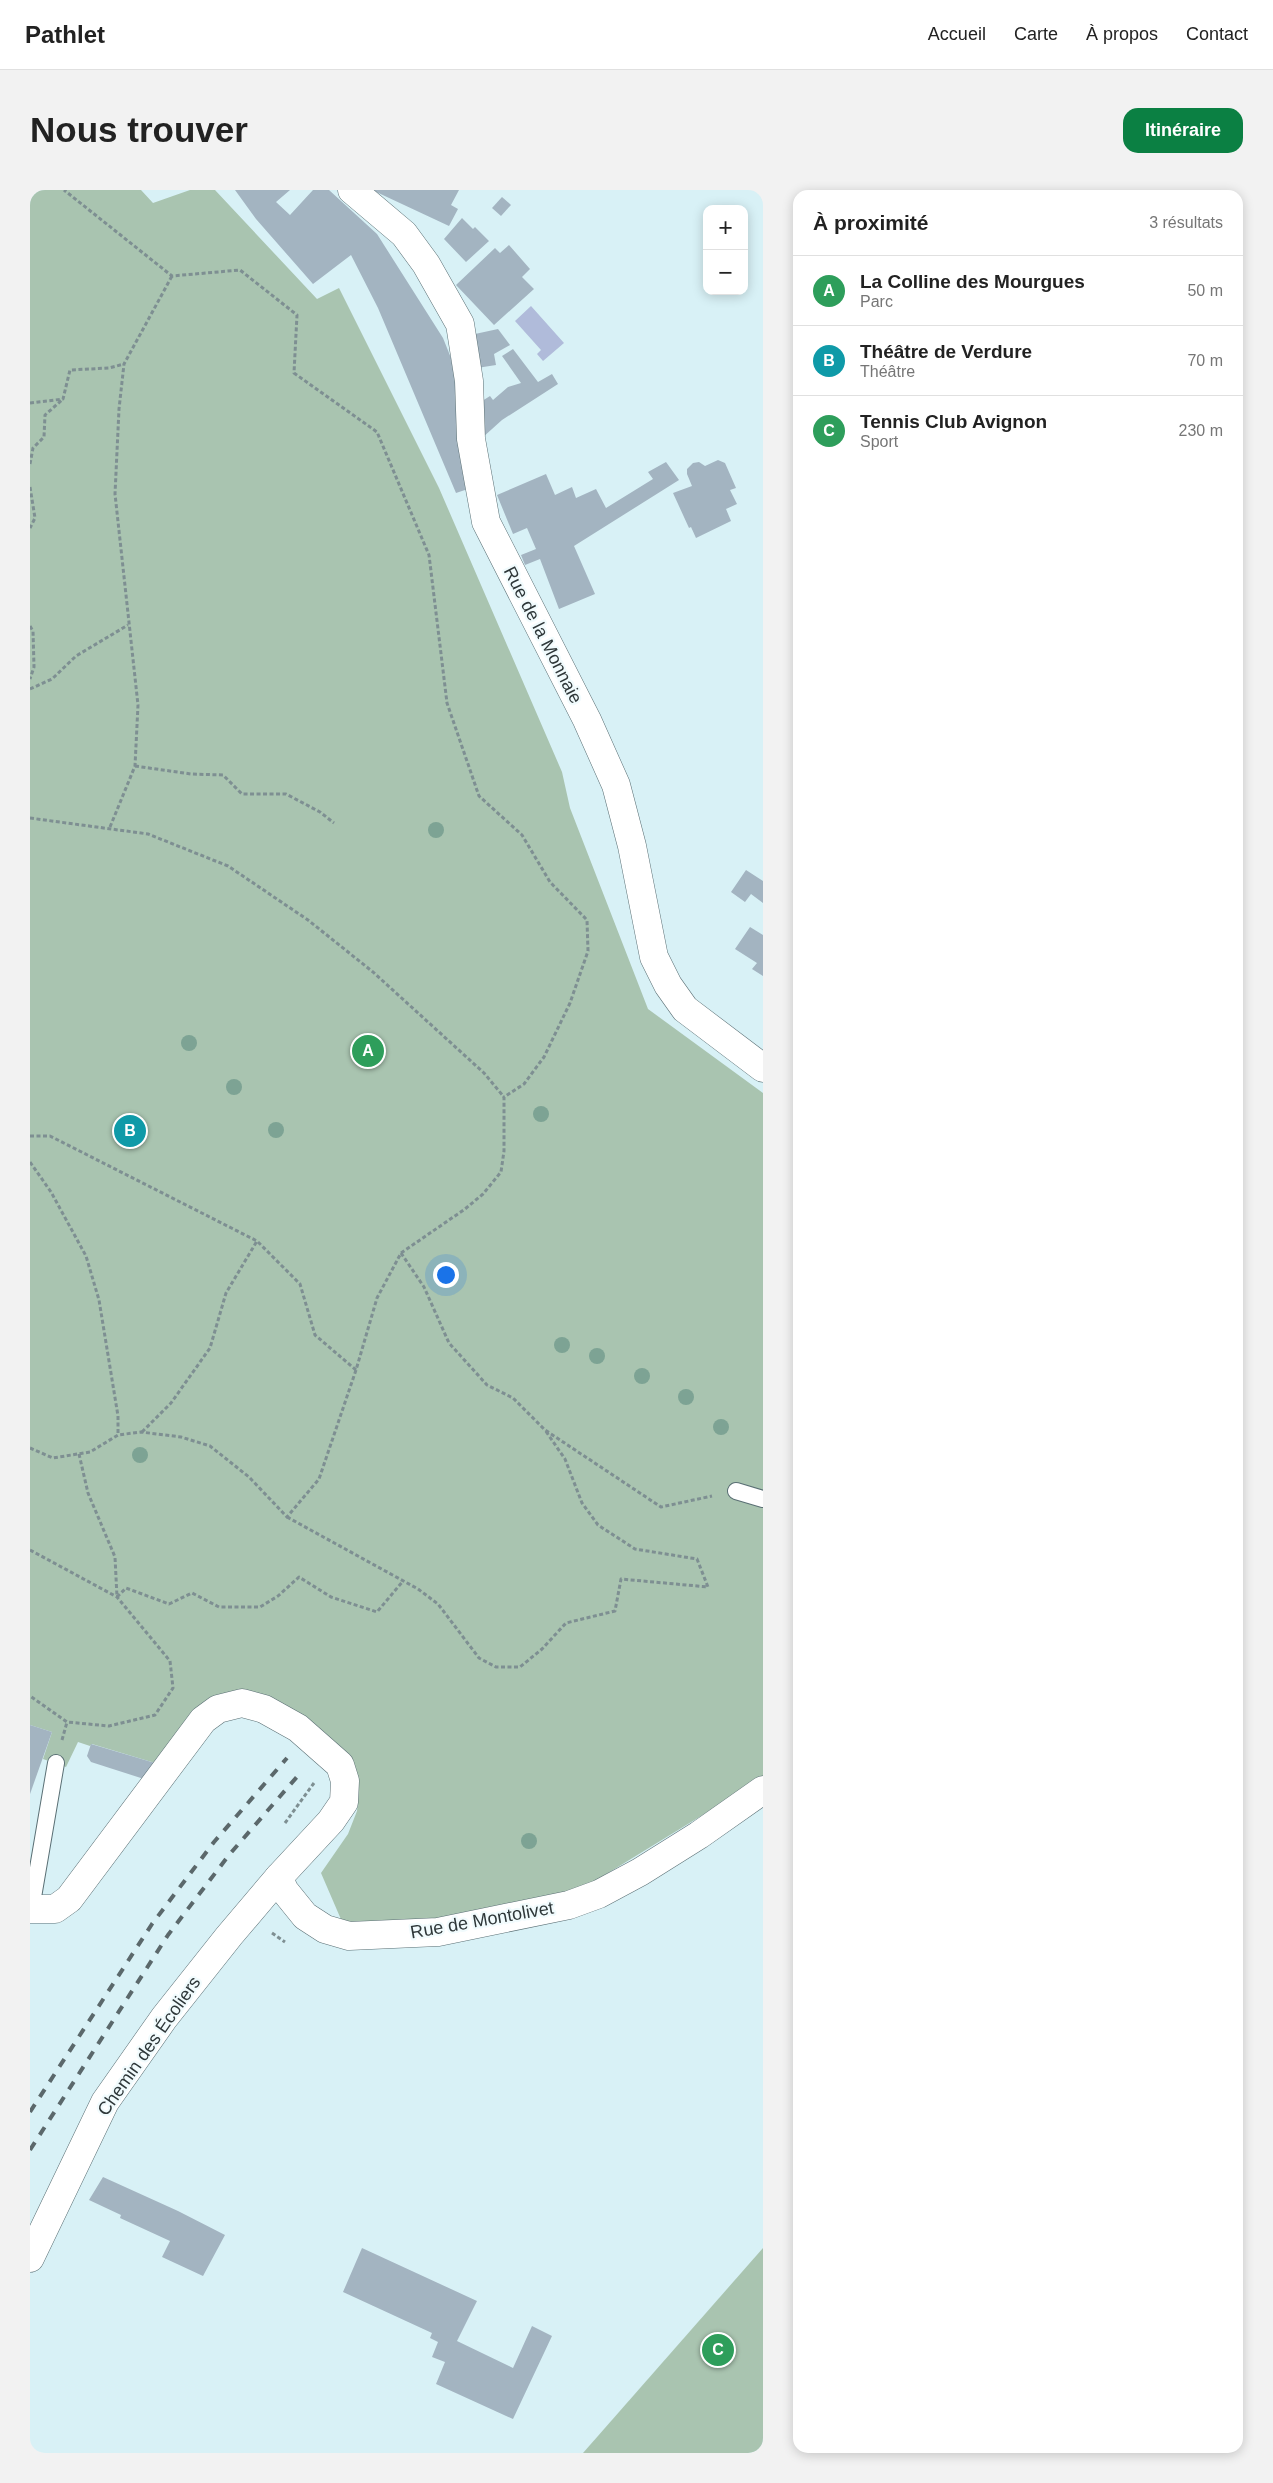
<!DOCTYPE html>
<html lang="fr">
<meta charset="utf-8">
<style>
body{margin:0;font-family:Helvetica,sans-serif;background:#f2f2f2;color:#222}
.controls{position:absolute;right:15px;top:15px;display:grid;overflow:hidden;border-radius:10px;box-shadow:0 2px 12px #0003}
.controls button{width:45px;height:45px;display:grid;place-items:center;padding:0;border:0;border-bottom:1px solid #e0e0e0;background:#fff;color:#222;font:25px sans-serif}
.you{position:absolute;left:415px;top:1084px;width:18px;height:18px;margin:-12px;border:4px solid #fff;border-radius:50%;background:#1a73e8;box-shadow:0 0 0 8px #1a73e833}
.badge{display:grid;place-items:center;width:32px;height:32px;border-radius:50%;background:#0b8043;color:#fff;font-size:16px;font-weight:700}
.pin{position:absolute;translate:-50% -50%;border:2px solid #fff;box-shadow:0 1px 5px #0006}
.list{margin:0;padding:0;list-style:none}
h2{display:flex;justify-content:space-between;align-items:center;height:65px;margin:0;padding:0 20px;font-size:21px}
h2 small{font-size:16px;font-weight:400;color:#767676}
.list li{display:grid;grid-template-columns:32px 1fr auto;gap:15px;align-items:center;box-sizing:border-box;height:70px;padding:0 20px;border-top:1px solid #e0e0e0}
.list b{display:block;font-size:19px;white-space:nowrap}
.list p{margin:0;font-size:16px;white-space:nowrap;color:#767676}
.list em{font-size:16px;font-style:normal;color:#767676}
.map{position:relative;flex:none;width:733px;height:2263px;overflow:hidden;border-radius:15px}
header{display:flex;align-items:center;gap:30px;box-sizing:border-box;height:70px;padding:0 25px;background:#fff;border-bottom:1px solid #e0e0e0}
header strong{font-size:24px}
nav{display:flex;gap:28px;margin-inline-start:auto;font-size:18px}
.intro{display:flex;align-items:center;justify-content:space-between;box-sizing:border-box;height:120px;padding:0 30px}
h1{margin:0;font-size:35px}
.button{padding:12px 22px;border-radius:15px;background:#0b8043;color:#fff;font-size:18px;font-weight:700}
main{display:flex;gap:30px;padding:0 30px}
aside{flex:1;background:#fff;border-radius:15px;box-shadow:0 2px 12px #0003}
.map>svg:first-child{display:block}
.green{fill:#a9c4b0}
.water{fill:#b0bbda}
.building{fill:#a3b4c1}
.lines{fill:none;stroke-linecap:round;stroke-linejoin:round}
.lane-casing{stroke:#5a6f74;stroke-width:18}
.street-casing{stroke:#5a6f74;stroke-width:29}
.path{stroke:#7e8f92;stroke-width:3;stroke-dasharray:4 2.5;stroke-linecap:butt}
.lane{stroke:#fff;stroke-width:16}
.street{stroke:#fff;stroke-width:28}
.rail{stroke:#5b686b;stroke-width:4;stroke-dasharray:9 9;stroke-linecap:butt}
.tree{fill:#7da394}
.labels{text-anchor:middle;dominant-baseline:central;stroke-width:4.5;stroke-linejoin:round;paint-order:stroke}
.street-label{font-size:18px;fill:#2e3739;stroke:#f1fbfd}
</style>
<header>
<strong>Pathlet</strong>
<nav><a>Accueil</a><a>Carte</a><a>À propos</a><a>Contact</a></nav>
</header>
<div class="intro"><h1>Nous trouver</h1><a class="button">Itinéraire</a></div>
<main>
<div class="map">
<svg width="733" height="2263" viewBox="0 0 733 2263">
<rect width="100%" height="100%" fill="#d8f1f6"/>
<!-- green -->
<g class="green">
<polygon points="0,0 111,0 123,13 160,0 185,0 287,109 309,98 409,298 532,582 540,618 618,819 733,903 733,1588 547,1702 396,1734 313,1734 291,1683 318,1644 327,1621 329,1597 324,1576 228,1505 125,1573 62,1554 60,1556 48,1552 36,1577 13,1569 22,1542 0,1535"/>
<polygon points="733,2058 733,2263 553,2263"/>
</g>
<!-- water -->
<polygon class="water" points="501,116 534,153 513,171 507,164 511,160 485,131"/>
<!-- building -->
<g class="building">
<polygon points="205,0 260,0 246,12 260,25 283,0 299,0 347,44 413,148 421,168 425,190 430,268 438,299 426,303 348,118 321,65 283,94 226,29"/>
<polygon points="342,0 429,0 421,15 428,19 419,36"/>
<polygon points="472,7 481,15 471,26 462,18"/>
<polygon points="432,28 443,39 445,37 459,51 436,72 414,49"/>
<polygon points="479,55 500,79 492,87 504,99 464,135 426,95 465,58 470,63"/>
<polygon points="468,139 480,155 464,164 466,175 447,178 445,144"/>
<polygon points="483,159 508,192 522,184 528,194 472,230 452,248 449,213 460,206 463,210 478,197 491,193 472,166"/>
<polygon points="688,270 695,273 706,298 700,300 707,314 696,319 701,331 666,348 661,337 659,338 643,303 662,296 657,284 657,279 663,273 669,272 675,276"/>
<polygon points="636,272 649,290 544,356 565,404 529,419 510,369 495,375 491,365 506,359 497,338 483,344 467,305 516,284 525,305 542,297 546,308 566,299 576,318 623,289 618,282"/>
<polygon points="716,680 733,691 733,713 721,704 715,712 701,702"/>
<polygon points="720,737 733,745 733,786 722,779 727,773 705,759"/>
<polygon points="0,1535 22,1542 0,1604"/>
<polygon points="61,1554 125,1573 114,1589 61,1572 57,1566"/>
<polygon points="73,1987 148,2021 195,2045 173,2086 132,2067 140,2051 90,2028 91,2025 59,2010"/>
<polygon points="332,2058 447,2111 427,2151 483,2178 502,2136 522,2146 483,2229 406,2194 415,2172 402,2167 408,2152 400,2148 402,2143 313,2102"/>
</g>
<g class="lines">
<defs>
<g id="lane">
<polyline points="706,1301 733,1309"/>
<polyline points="1,1719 26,1573"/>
</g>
<g id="street">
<polyline points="322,0 374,44 396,74 430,134 439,191 441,249 456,332 557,530 586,595 602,656 624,767 638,795 655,819 733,878"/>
<polyline points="0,1719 25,1719 39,1709 173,1530 188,1519 212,1513 234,1519 268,1538 310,1575 315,1591 314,1612 301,1631 249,1687 254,1700 275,1726 295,1739 319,1746 408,1742 539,1715 569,1704 610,1682 669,1645 733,1600"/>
<polyline points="0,2068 75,1912 134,1828 199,1746 249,1687"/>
</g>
</defs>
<!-- lane casing -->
<use href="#lane" class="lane-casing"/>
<!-- street casing -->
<use href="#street" class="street-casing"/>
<!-- path -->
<g class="path">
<polyline points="0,213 33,209 40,180 79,178 94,174"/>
<polyline points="0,274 3,258 14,247 15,225 33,209"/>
<polyline points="0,297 5,328 0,338"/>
<polyline points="0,436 3,441 4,477 0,489"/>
<polyline points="0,499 22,489 46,466 98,435"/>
<polyline points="105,576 161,584 193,585 212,604 256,604 290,622 304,633"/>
<polyline points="0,628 118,644 198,676 278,730 343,782 454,883 474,907"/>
<polyline points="80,637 105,576 108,515 85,304 89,219 94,174 142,86"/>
<polyline points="0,946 20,946 227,1051 270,1094 285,1145 326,1180"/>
<polyline points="0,972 21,1002 56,1066 69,1110 88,1226 88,1245"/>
<polyline points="371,1063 394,1097 419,1153 457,1195 483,1208 515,1240 631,1317 682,1306"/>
<polyline points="112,1242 141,1213 180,1158 196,1103 227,1051"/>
<polyline points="0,1258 23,1268 60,1262 88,1245 111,1242 151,1247 180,1256 219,1287 257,1327 289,1289 326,1180 347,1108 371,1063 435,1019 453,1004 471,982 474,961 474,907 494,894 514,867 540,813 558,761 557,730 520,692 492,645 449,606 417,513 399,365 347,242 264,183 267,125 210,80 142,86 34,0"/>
<polyline points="49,1264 58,1303 85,1367 87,1407"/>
<polyline points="257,1327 388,1399 408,1414 449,1468 466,1477 490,1477 512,1459 536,1433 585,1421 591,1389 678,1397 667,1369 605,1359 568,1335 552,1313 535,1269 515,1240"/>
<polyline points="0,1360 87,1407 140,1471 143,1498 125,1525 79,1536 37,1532 0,1506"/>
<polyline points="87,1407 96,1398 139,1414 162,1403 189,1417 230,1417 248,1406 269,1387 301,1407 347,1422 373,1391"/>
<polyline points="32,1550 37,1532"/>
<polyline points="255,1633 284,1593"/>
<polyline points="242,1743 255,1752"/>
</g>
<!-- lane -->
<use href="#lane" class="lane"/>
<!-- street -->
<use href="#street" class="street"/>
<!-- rail -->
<g class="rail">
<polyline points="0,1922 122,1734 184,1652 257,1568"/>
<polyline points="0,1960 138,1745 199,1665 272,1581"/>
</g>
</g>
<!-- trees -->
<g class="tree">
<circle cx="406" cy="640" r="8"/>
<circle cx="159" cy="853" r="8"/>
<circle cx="204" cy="897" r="8"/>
<circle cx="511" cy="924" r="8"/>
<circle cx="246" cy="940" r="8"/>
<circle cx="532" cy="1155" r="8"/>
<circle cx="567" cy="1166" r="8"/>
<circle cx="612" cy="1186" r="8"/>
<circle cx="656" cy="1207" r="8"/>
<circle cx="691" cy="1237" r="8"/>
<circle cx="110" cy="1265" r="8"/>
<circle cx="499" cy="1651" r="8"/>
</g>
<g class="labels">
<!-- street labels -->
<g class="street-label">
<text transform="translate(513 445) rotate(63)">Rue de la Monnaie</text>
<text transform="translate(452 1730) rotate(-10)">Rue de Montolivet</text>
<text transform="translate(119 1856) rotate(-55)">Chemin des Écoliers</text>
</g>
</g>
</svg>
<div class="controls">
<button>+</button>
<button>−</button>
</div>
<div class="you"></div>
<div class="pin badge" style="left:338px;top:861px;background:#2e9e5b">A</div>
<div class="pin badge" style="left:100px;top:941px;background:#0f9aa8">B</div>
<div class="pin badge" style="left:688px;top:2160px;background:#2e9e5b">C</div>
</div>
<aside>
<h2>À proximité<small>3 résultats</small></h2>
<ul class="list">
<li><span class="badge" style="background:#2e9e5b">A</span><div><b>La Colline des Mourgues</b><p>Parc</p></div><em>50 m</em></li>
<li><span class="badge" style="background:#0f9aa8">B</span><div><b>Théâtre de Verdure</b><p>Théâtre</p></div><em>70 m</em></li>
<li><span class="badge" style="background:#2e9e5b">C</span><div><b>Tennis Club Avignon</b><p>Sport</p></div><em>230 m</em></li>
</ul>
</aside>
</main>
